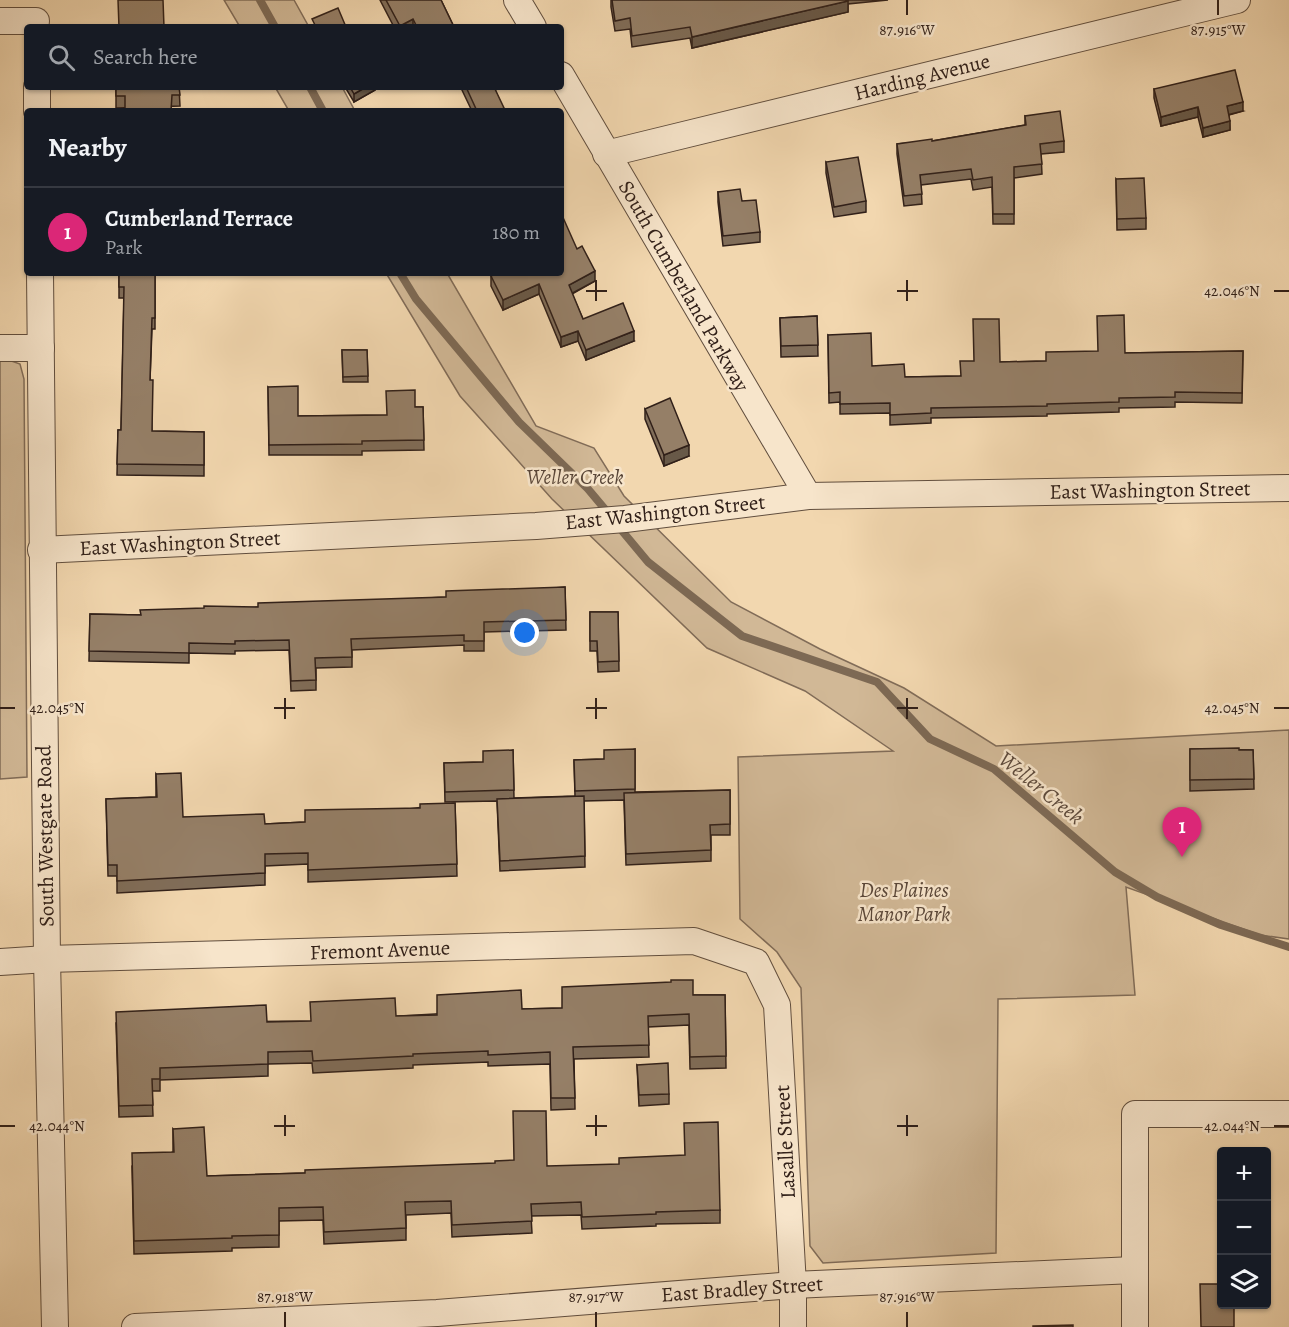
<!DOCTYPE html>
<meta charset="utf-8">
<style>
body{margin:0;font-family:Alegreya,serif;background:#20242c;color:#f1f3f6}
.controls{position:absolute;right:18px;bottom:18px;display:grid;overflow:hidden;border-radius:6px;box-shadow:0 2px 4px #0004}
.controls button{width:54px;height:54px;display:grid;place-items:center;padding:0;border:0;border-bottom:2px solid #363941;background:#171b24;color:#f1f3f6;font:30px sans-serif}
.you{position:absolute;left:525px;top:633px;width:21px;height:21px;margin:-15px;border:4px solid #fff;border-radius:50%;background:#1a73e8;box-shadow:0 0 0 9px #1a73e833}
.badge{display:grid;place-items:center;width:39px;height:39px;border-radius:50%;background:#db2777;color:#fff;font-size:20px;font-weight:700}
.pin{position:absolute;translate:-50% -50px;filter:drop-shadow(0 2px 3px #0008)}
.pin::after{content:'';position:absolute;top:32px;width:21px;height:18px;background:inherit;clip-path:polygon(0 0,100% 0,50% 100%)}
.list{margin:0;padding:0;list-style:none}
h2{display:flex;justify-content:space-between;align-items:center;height:78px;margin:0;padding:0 24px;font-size:26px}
h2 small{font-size:20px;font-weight:400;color:#9ea1a6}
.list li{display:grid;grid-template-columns:39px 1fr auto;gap:18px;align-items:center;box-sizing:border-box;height:90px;padding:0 24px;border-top:2px solid #363941}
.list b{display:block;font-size:22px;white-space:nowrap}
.list p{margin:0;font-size:20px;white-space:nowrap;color:#9ea1a6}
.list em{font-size:20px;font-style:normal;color:#9ea1a6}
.icon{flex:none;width:33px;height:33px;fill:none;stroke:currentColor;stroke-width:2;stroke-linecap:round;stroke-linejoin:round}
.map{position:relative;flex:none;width:1289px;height:1327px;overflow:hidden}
.search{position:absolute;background:#171b24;box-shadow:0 2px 4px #0004;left:24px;top:24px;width:540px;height:66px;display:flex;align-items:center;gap:15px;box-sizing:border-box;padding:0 21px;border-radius:6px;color:#9ea1a6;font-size:22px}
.panel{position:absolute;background:#171b24;box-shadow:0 2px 4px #0004;left:24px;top:108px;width:540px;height:168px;border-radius:6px}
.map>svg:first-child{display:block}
.green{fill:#d1b896;stroke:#816c58;stroke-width:1.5}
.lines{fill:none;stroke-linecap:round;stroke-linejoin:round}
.stream{stroke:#7d6954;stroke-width:8}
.minor-casing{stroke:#614e3e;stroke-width:28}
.minor{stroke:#f7e5cb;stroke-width:26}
.wall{fill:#806d59;stroke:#312019;stroke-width:1.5}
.shaded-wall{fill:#685948;stroke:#312019;stroke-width:1.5}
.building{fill:#957f67;stroke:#312019;stroke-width:1.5}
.ticks{fill:none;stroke:#312019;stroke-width:2}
.labels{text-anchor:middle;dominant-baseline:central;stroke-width:5;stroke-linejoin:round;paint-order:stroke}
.street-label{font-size:21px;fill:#312019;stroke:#f7e5cb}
.park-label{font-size:21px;font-style:italic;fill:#594638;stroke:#f7e5cb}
.water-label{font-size:22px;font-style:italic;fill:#5d4a3c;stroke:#f7e5cb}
.ticks-label{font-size:15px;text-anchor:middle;fill:#312019;stroke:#f7e5cb;stroke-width:5;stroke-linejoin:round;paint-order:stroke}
</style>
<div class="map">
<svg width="1289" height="1327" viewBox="0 0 1289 1327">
<rect width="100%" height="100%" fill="#f2d7af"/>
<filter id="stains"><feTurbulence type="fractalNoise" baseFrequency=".00333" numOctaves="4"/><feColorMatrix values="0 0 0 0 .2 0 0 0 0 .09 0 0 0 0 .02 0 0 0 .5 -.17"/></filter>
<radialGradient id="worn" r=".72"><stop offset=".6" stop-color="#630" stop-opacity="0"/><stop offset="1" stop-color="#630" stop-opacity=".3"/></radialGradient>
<!-- green -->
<g class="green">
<polygon points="224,0 294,0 309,27 240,27"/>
<polygon points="275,87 342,87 355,111 289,111"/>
<polygon points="386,273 447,273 536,426 594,448 624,496 731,602 820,649 904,688 996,746 1289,730 1289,939 1260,935 1126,887 1135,995 998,999 996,1253 823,1263 810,1246 801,988 777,952 740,919 738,757 893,751 805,691 707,648 552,499 460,396"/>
<polygon points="0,357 20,364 24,379 27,777 0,779"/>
</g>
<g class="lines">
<!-- stream -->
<g class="stream">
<polyline points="260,0 275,27"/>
<polyline points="310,87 323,111"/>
<polyline points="400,273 416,299 519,422 588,489 609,514"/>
<polyline points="618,526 648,562 742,636 877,682 930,739 994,769 1115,872 1157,897 1221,925 1289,947"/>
</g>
<defs>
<g id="minor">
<polyline points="517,0 533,27"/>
<polyline points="0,21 36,21"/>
<polyline points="561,75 808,496"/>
<polyline points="37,87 37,111"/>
<polyline points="606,154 1237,0"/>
<polyline points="40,273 47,959 55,1327"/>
<polyline points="0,348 41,348"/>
<polyline points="41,550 536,526 625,519 808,496 1289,488"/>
<polyline points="0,962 47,959 694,941 756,962 777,1005 793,1285 793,1327"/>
<polyline points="135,1327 437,1313 793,1285 1134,1270"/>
<polyline points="1135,1327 1135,1114 1289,1114"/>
</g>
</defs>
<!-- minor casing -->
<use href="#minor" class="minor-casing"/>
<!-- minor -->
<use href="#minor" class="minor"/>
</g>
<!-- wall -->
<g class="wall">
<polygon points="380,0 441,0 454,27 394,27"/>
<polygon points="611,0 888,0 848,4 848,12 692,48 690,38 632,47 630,29 615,31 611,7"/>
<polygon points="116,87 179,87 180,106 116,108"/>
<polygon points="345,87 375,87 375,90 354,102"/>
<polygon points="462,87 494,87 504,111 472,111 462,90"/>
<polygon points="1154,89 1243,111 1229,115 1230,130 1203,137 1198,117 1161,126 1154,98"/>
<polygon points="1025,116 1064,141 1064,152 1041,154 1042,174 1014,178 1014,224 993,224 992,187 973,190 971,179 921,185 922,204 904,206 897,154 897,144 932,141 1025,125"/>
<polygon points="826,162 866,201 866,212 834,217 826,173"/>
<polygon points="1116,179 1146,218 1146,229 1117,230"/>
<polygon points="718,192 742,201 760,232 760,242 723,246 718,202"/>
<polygon points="577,249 595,281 572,294 583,319 634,341 586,360 578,341 561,347 539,294 503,310 491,286 491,276 495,274 495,273 561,273"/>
<polygon points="119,273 155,273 155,329 152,329 150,380 152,431 204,432 204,476 117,475 118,430 121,430 124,298 119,298"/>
<polygon points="817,316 818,356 781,357 780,318"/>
<polygon points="828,335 872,366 905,377 960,376 1000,362 1046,361 1125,353 1243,351 1242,403 1175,402 1175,407 1119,408 1119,412 1047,414 1047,416 931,418 931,423 890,425 890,413 840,414 840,402 829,403"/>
<polygon points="342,350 367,350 368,382 343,382"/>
<polygon points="268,387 298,416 387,415 415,407 423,407 424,450 362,451 362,455 269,455"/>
<polygon points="645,409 689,456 664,466 645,419"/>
<polygon points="565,587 566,630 484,632 484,651 464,651 464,645 352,650 352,667 316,668 316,690 291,691 289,650 235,651 235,654 189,653 189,663 89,661 90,614 141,615 258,607 446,597"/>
<polygon points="590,612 618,612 619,671 598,672 597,651 590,651"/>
<polygon points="635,749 635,792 730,790 730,835 711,835 711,861 626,865 624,800 584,801 585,867 500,871 497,801 445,802 444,763 483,762 513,750 514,798 575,796 574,760 604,759"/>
<polygon points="1190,749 1253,750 1254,789 1190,791"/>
<polygon points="156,774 183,817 265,824 305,822 455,803 457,876 308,882 308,864 265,866 265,885 117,893 117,876 108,876 106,799 156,797"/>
<polygon points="693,995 725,995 726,1068 690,1069 689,1025 648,1027 649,1057 574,1059 575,1109 551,1110 550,1064 488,1066 488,1062 413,1065 413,1068 313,1073 312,1063 268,1064 268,1076 160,1080 160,1091 152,1091 153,1116 119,1117 116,1023 311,1021 522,1009 562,1008"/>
<polygon points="637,1065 669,1094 669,1104 639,1106"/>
<polygon points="173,1129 207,1176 547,1166 720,1210 720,1223 656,1224 656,1226 582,1229 581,1215 531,1216 532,1233 452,1237 451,1213 406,1215 406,1240 324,1244 323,1220 279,1221 279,1247 232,1248 232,1251 134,1254 132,1166 173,1152"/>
</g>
<!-- shaded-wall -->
<g class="shaded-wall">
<polygon points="848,1 848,12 692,48 692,37"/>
<polygon points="413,19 413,27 400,27 400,26"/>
<polygon points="366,87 375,87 375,90 354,102 354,94"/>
<polygon points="1243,102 1243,111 1227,115 1227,106"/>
<polygon points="1198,107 1198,117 1161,126 1161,117"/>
<polygon points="1230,121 1230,130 1203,137 1203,128"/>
<polygon points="595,271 595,281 569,295 569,285"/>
<polygon points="539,284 539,294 503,310 503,300"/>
<polygon points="578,331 578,341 561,347 561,337"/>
<polygon points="634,331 634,341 586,360 586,350"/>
<polygon points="689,445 689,456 664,466 664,455"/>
</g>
<!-- building -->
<g class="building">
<polygon points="118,0 163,0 164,27 119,27"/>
<polygon points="386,0 441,0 454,27 417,27 413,19 400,26"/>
<polygon points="612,0 848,0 848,1 692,37 690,27 632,36 630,18 615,21"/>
<polygon points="338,8 346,27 316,27 312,19"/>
<polygon points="1235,70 1243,102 1227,106 1230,121 1203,128 1198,107 1161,117 1154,89"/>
<polygon points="116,87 179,87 180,95 172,95 171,111 125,111 125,96 116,96"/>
<polygon points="350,87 366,87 354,94"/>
<polygon points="466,87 494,87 504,108 498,111 477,111"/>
<polygon points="1060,111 1064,141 1040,144 1042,164 1014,167 1014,214 993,214 992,177 973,180 971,169 920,175 922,194 904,196 897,144 932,139 932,141 1026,125 1025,116"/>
<polygon points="858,157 866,201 834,207 826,162"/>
<polygon points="1144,178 1146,218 1117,219 1116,179"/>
<polygon points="740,189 742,201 756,200 760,232 723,236 718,192"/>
<polygon points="561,213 577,249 582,246 595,271 569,285 583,319 623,303 634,331 586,350 578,331 561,337 539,284 503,300 491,276 497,273 561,273"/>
<polygon points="119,273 155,273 155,318 152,318 150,380 153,380 152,431 204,432 204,465 117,464 118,430 121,430 124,287 119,287"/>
<polygon points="1124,315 1125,353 1243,351 1242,393 1175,392 1175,397 1119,398 1119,402 1047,404 1047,406 931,408 931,413 890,415 890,403 840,404 840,392 829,393 828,335 871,333 872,366 904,364 905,377 961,376 960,361 974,361 973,319 999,319 1000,362 1046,361 1046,352 1098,351 1097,316"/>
<polygon points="817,316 818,345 781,346 780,318"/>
<polygon points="342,350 367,350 368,376 343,377"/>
<polygon points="298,386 298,416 387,415 386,391 415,390 415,407 423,407 424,440 362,441 362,444 269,445 268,387"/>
<polygon points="670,398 689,445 664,455 645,409"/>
<polygon points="565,587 566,620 484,622 484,641 464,641 464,635 351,639 352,657 315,658 316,680 291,681 289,640 235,641 235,644 189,643 189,653 89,651 90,614 141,615 140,610 204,608 204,606 258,607 258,603 446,597 446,591"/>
<polygon points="590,612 618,612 619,661 598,662 597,641 590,641"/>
<polygon points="1239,748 1239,750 1253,750 1254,779 1190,780 1190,749"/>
<polygon points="635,749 635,789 575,791 574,760 604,759 604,750"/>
<polygon points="513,750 514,790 445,792 444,763 483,762 483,751"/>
<polygon points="181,773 183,817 264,814 265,824 305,822 305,810 420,808 420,804 455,803 457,864 308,870 308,853 265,854 265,873 117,881 117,865 108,865 106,799 157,797 156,774"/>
<polygon points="730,790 730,824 710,825 711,850 626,854 624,793"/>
<polygon points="584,796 585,856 500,861 497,799"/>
<polygon points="671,980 693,980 693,995 725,995 726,1056 690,1057 689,1014 648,1016 649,1045 573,1047 575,1098 551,1098 550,1052 488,1055 488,1051 413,1054 413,1056 313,1061 312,1051 268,1052 268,1064 160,1068 160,1079 152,1079 153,1105 119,1106 116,1012 266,1005 267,1022 311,1021 310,1002 395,998 396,1016 437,1015 437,995 521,990 522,1009 562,1008 562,987 671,982"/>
<polygon points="668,1063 669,1094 639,1095 637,1065"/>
<polygon points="513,1111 546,1111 547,1166 619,1164 619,1158 685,1155 684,1123 718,1122 720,1210 656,1212 656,1214 582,1217 581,1202 531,1204 532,1221 452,1225 451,1201 405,1202 406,1228 324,1232 323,1207 279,1208 279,1235 232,1236 232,1238 134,1241 132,1153 174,1152 173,1129 204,1127 207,1176 305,1173 305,1170 495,1163 495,1161 514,1160"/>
<polygon points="1200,1284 1221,1284 1221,1305 1234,1305 1234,1327 1201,1327"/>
<polygon points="1073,1325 1073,1327 1033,1327 1033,1326"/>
</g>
<!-- ticks -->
<path class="ticks" d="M907 0V15M1218 0V15M596 280V301M907 280V301M586 291H607M897 291H918M1274 291H1289M285 698V719M596 698V719M907 698V719M0 708H15M274 708H295M586 708H607M897 708H918M1274 708H1289M285 1115V1136M596 1115V1136M907 1115V1136M0 1126H15M274 1126H295M586 1126H607M897 1126H918M1274 1126H1289M285 1312V1327M596 1312V1327M907 1312V1327"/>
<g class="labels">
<!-- street labels -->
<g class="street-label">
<text transform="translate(922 77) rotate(-14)">Harding Avenue</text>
<text transform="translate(684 286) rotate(60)">South Cumberland Parkway</text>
<text transform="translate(1150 490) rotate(-1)">East Washington Street</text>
<text transform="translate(665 512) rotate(-6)">East Washington Street</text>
<text transform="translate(180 543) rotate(-3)">East Washington Street</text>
<text transform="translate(45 836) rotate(-91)">South Westgate Road</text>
<text transform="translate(380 950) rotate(-2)">Fremont Avenue</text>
<text transform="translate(785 1142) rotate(-93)">Lasalle Street</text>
<text transform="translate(742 1289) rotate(-4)">East Bradley Street</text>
</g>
<!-- park labels -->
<g class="park-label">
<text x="575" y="477">Weller Creek</text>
<text x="904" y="890">Des Plaines<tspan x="904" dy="24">Manor Park</tspan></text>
</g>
<!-- water labels -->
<g class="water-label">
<text transform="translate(1041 788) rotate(39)">Weller Creek</text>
</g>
</g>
<g class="ticks-label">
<text x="907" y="35">87.916°W</text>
<text x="1218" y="35">87.915°W</text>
<text x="1232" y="296">42.046°N</text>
<text x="57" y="713">42.045°N</text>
<text x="1232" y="713">42.045°N</text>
<text x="57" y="1131">42.044°N</text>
<text x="1232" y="1131">42.044°N</text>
<text x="285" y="1302">87.918°W</text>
<text x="596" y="1302">87.917°W</text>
<text x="907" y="1302">87.916°W</text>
</g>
<rect width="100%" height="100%" filter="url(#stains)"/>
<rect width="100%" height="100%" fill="url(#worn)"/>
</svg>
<div class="controls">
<button>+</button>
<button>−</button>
<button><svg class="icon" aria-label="layers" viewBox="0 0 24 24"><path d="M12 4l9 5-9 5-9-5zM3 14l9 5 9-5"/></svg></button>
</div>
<div class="you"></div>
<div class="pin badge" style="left:1182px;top:857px">1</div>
<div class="search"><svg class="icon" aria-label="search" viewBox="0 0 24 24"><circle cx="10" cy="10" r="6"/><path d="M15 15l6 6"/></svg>Search here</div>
<section class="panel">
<h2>Nearby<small></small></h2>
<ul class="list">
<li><span class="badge">1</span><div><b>Cumberland Terrace</b><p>Park</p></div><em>180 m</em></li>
</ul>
</section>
</div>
